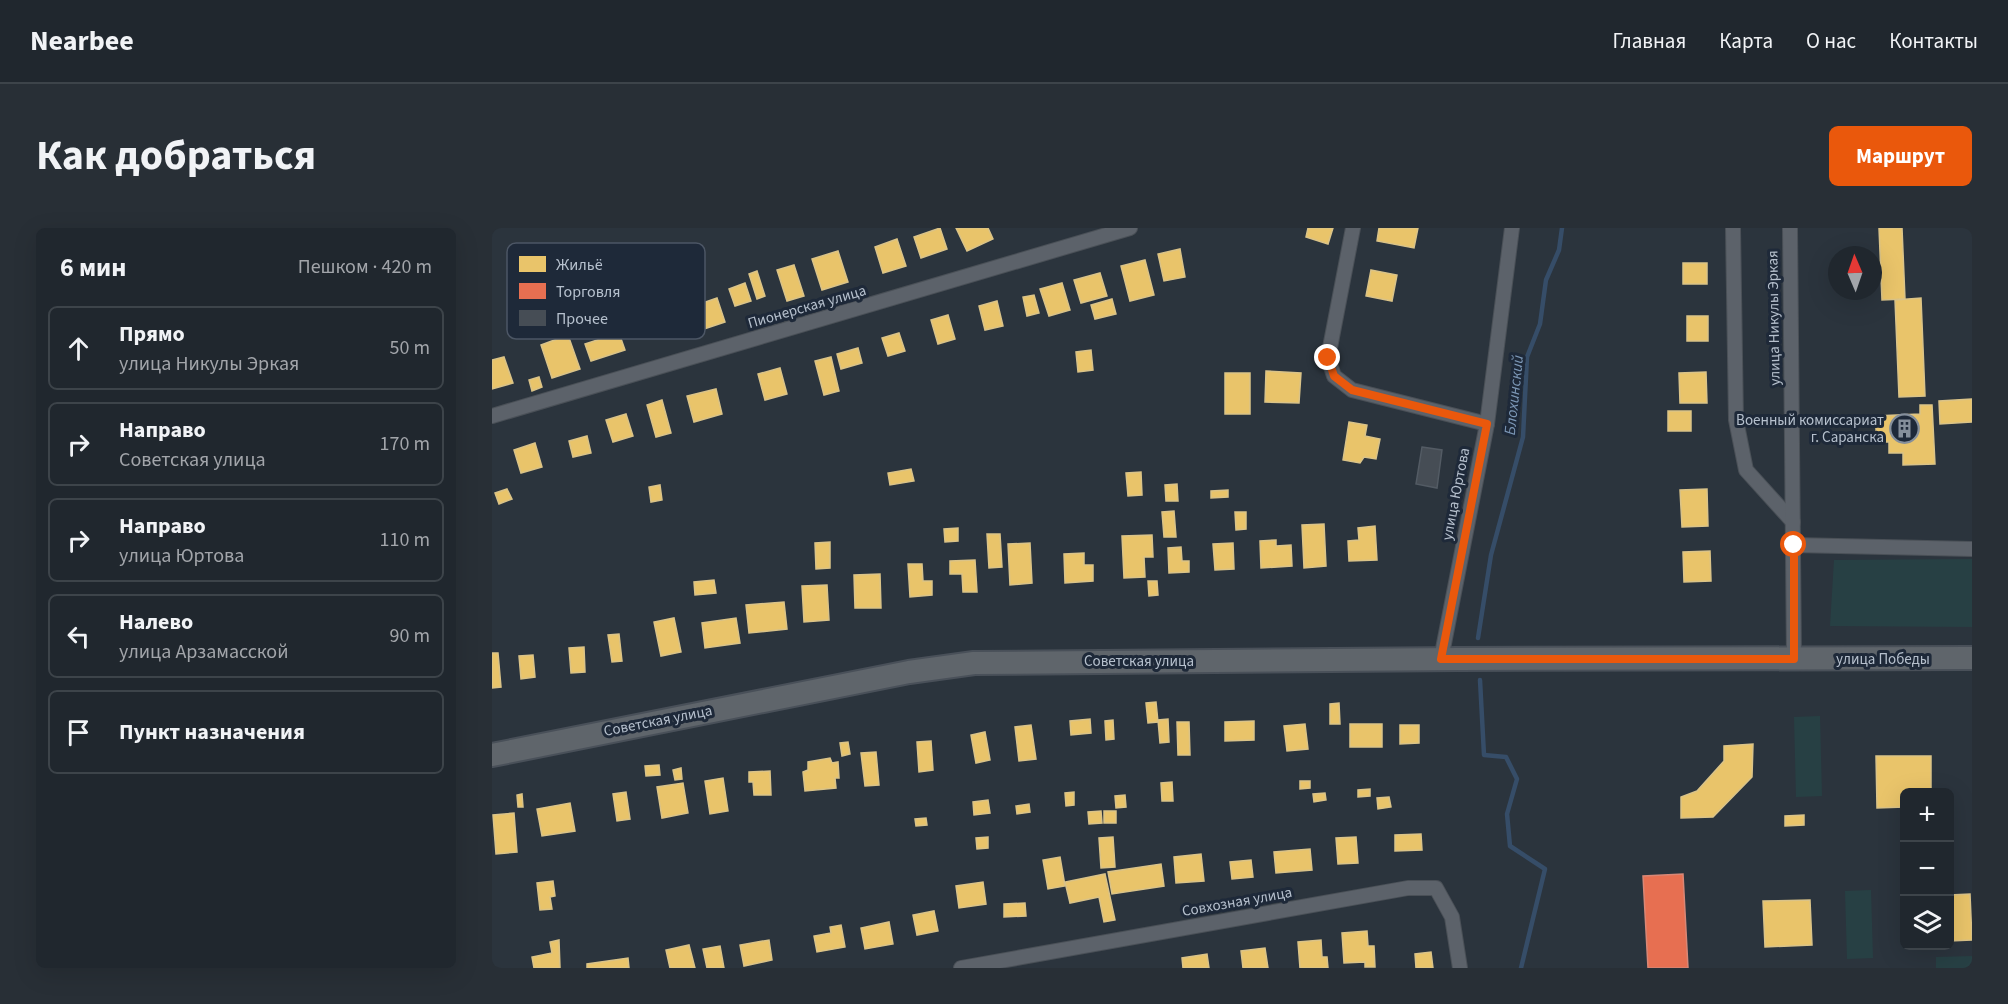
<!DOCTYPE html>
<html lang="ru">
<meta charset="utf-8">
<style>
body{margin:0;font-family:"Source Sans 3",sans-serif;background:#282f36;color:#f1f3f6}
.controls{position:absolute;right:18px;bottom:18px;display:grid;overflow:hidden;border-radius:9px;box-shadow:0 6px 24px #0002}
.controls button{width:54px;height:54px;display:grid;place-items:center;padding:0;border:0;border-bottom:2px solid #3d444a;background:#20272e;color:#f1f3f6;font:30px sans-serif}
.compass{position:absolute;left:1336px;top:18px;width:54px;height:54px;border-radius:50%;background:#20272e;box-shadow:0 6px 24px #0002;rotate:358deg}
.stop{position:absolute;width:18px;height:18px;margin:-14px;border:4px solid #ea580c;border-radius:50%;background:#fff}
.stop.end{background:#ea580c;border-color:#fff;box-shadow:0 2px 6px #0008}
.list{margin:0;padding:0;list-style:none}
h2{display:flex;justify-content:space-between;align-items:center;height:78px;margin:0;padding:0 24px;font-size:26px}
h2 small{font-size:20px;font-weight:400;color:#a2a5aa}
.list li{display:grid;grid-template-columns:39px 1fr auto;gap:18px;align-items:center;box-sizing:border-box;height:84px;margin:0 12px 12px;padding:0 12px;border:2px solid #3d444a;border-radius:9px}
.list b{display:block;font-size:22px;white-space:nowrap}
.list p{margin:0;font-size:20px;white-space:nowrap;color:#a2a5aa}
.list em{font-size:20px;font-style:normal;color:#a2a5aa}
.icon{flex:none;width:33px;height:33px;fill:none;stroke:currentColor;stroke-width:2;stroke-linecap:round;stroke-linejoin:round}
.map{position:relative;flex:none;width:1480px;height:740px;overflow:hidden;border-radius:9px}
header{display:flex;align-items:center;gap:36px;box-sizing:border-box;height:84px;padding:0 30px;background:#20272e;border-bottom:2px solid #3d444a}
header strong{font-size:28px}
nav{display:flex;gap:33px;margin-inline-start:auto;font-size:21px}
.intro{display:flex;align-items:center;justify-content:space-between;box-sizing:border-box;height:144px;padding:0 36px}
h1{margin:0;font-size:42px}
.button{padding:15px 27px;border-radius:9px;background:#ea580c;color:#fff;font-size:21px;font-weight:700}
main{display:flex;gap:36px;padding:0 36px}
aside{flex:1;background:#20272e;border-radius:9px;box-shadow:0 6px 24px #0002}
.map>svg:first-child{display:block}
.green{fill:#274044}
.homes{fill:#e9c46a;stroke:#dac388;stroke-width:1.5}
.shops{fill:#e76f51;stroke:#d88776;stroke-width:1.5}
.lines{fill:none;stroke-linecap:round;stroke-linejoin:round}
.stream{stroke:#364d68;stroke-width:4.5}
.building{fill:#464d55;stroke:#535b64;stroke-width:1.5}
.minor-casing{stroke:#4a5057;stroke-width:16}
.primary-casing{stroke:#495059;stroke-width:26}
.minor{stroke:#5c626a;stroke-width:14}
.primary{stroke:#5f656b;stroke-width:22}
.route{stroke:#ea580c;stroke-width:8}
.labels{text-anchor:middle;dominant-baseline:central;stroke-width:6;stroke-linejoin:round;paint-order:stroke}
.street-label{font-size:15px;fill:#b6c0cd;stroke:#1e2939}
.poi-label{font-size:15px;fill:#b6c0cd;stroke:#1e2939;text-anchor:end}
.water-label{font-size:16px;font-style:italic;fill:#7c97b6;stroke:#1e2939}
.key{fill:#1e2939;stroke:#4c5665;stroke-width:1.5}
.key-label{font-size:16px;fill:#b6c0cd}
</style>
<header>
<strong>Nearbee</strong>
<nav><a>Главная</a><a>Карта</a><a>О нас</a><a>Контакты</a></nav>
</header>
<div class="intro"><h1>Как добраться</h1><a class="button">Маршрут</a></div>
<main>
<aside>
<h2>6 мин<small>Пешком · 420 m</small></h2>
<ul class="list">
<li><svg class="icon" aria-label="ahead" viewBox="0 0 24 24"><path d="M12 20V5M6 11l6-6 6 6"/></svg><div><b>Прямо</b><p>улица Никулы Эркая</p></div><em>50 m</em></li>
<li><svg class="icon" aria-label="right" viewBox="0 0 24 24"><path d="M7 20v-9h11M14 6l5 5-5 5"/></svg><div><b>Направо</b><p>Советская улица</p></div><em>170 m</em></li>
<li><svg class="icon" aria-label="right" viewBox="0 0 24 24"><path d="M7 20v-9h11M14 6l5 5-5 5"/></svg><div><b>Направо</b><p>улица Юртова</p></div><em>110 m</em></li>
<li><svg class="icon" aria-label="left" viewBox="0 0 24 24"><path d="M17 20v-9H6M10 6l-5 5 5 5"/></svg><div><b>Налево</b><p>улица Арзамасской</p></div><em>90 m</em></li>
<li><svg class="icon" aria-label="arrive" viewBox="0 0 24 24"><path d="M6 21V4h12l-3 4 3 4H6"/></svg><div><b>Пункт назначения</b></div></li>
</ul>
</aside>
<div class="map">
<svg width="1480" height="740" viewBox="0 0 1480 740">
<rect width="100%" height="100%" fill="#2b343d"/>
<!-- green -->
<g class="green">
<polygon points="1480,331 1480,399 1338,398 1342,332"/>
<polygon points="1328,488 1330,568 1304,569 1302,489"/>
<polygon points="1379,662 1381,730 1355,731 1353,663"/>
<polygon points="1480,728 1480,740 1444,740 1444,729"/>
</g>
<!-- homes -->
<g class="homes">
<polygon points="448,0 455,21 429,30 422,9"/>
<polygon points="464,0 496,0 501,11 475,23"/>
<polygon points="816,0 841,0 836,16 814,9"/>
<polygon points="887,0 926,0 922,20 885,13"/>
<polygon points="1387,0 1410,0 1413,71 1390,72"/>
<polygon points="405,11 414,38 391,45 383,19"/>
<polygon points="688,21 693,49 672,53 666,26"/>
<polygon points="346,23 356,54 330,62 320,31"/>
<polygon points="653,32 662,67 638,73 629,38"/>
<rect x="1191" y="35" width="24" height="21"/>
<polygon points="302,37 312,68 295,73 285,42"/>
<polygon points="879,42 905,47 900,73 874,68"/>
<polygon points="265,43 273,68 265,71 257,46"/>
<polygon points="608,45 615,68 589,75 582,52"/>
<polygon points="253,55 259,73 243,78 237,61"/>
<polygon points="570,55 578,82 557,88 548,61"/>
<polygon points="542,67 547,85 535,88 531,69"/>
<polygon points="225,70 233,94 209,102 202,78"/>
<polygon points="1429,70 1433,168 1407,169 1403,72"/>
<polygon points="620,71 624,86 603,91 599,77"/>
<polygon points="505,73 511,98 493,102 487,78"/>
<polygon points="456,87 463,111 446,116 439,92"/>
<rect x="1195" y="88" width="21" height="25"/>
<polygon points="127,105 133,122 99,133 93,116"/>
<polygon points="407,105 413,123 396,128 390,110"/>
<polygon points="76,107 88,141 60,150 49,117"/>
<polygon points="366,120 370,135 349,141 345,126"/>
<polygon points="599,122 601,142 586,144 584,124"/>
<polygon points="12,129 21,155 0,161 0,132"/>
<polygon points="339,129 347,163 332,167 323,133"/>
<polygon points="288,140 295,166 273,172 266,146"/>
<polygon points="774,143 809,145 807,175 773,174"/>
<polygon points="1214,144 1215,175 1188,175 1187,145"/>
<rect x="733" y="145" width="25" height="41"/>
<polygon points="47,149 50,159 40,163 37,152"/>
<polygon points="224,161 230,186 202,194 195,168"/>
<polygon points="1480,171 1480,194 1448,196 1447,173"/>
<polygon points="170,172 179,205 164,209 155,177"/>
<polygon points="1428,177 1440,177 1443,236 1411,237 1411,225 1397,225 1397,214 1385,214 1383,188 1428,186"/>
<rect x="1176" y="183" width="23" height="20"/>
<polygon points="134,186 141,208 121,214 114,192"/>
<polygon points="857,194 875,197 873,208 888,211 884,231 872,229 868,235 851,232"/>
<polygon points="95,208 99,225 81,229 77,213"/>
<polygon points="43,215 50,239 29,245 22,222"/>
<polygon points="419,241 422,253 398,257 396,245"/>
<polygon points="649,244 650,267 636,268 634,245"/>
<polygon points="685,256 686,273 674,273 673,257"/>
<polygon points="168,257 170,272 159,274 157,259"/>
<polygon points="15,261 20,271 7,276 3,265"/>
<polygon points="1215,261 1216,298 1190,299 1188,262"/>
<polygon points="736,262 736,269 719,270 719,263"/>
<polygon points="682,283 684,309 672,309 670,284"/>
<polygon points="743,284 754,284 754,301 744,302"/>
<polygon points="832,296 834,338 812,340 810,297"/>
<polygon points="883,298 885,332 857,333 856,313 867,312 866,300"/>
<polygon points="466,300 466,313 453,314 452,301"/>
<polygon points="495,306 508,306 510,339 497,340"/>
<polygon points="660,307 661,329 652,329 653,349 632,350 630,308"/>
<polygon points="784,312 784,318 799,317 800,338 769,340 768,313"/>
<polygon points="338,314 338,340 324,341 323,315"/>
<polygon points="538,315 540,355 518,357 516,316"/>
<polygon points="741,315 742,341 723,342 721,316"/>
<polygon points="689,319 690,333 697,333 697,344 677,345 676,320"/>
<polygon points="1218,323 1219,353 1192,354 1191,324"/>
<polygon points="592,325 592,337 601,337 601,353 573,355 572,326"/>
<polygon points="483,332 485,364 471,364 470,346 458,346 458,333"/>
<polygon points="416,336 430,336 431,353 440,353 440,367 418,369"/>
<polygon points="388,346 389,380 363,380 362,347"/>
<polygon points="222,352 224,365 203,367 202,354"/>
<polygon points="656,353 665,353 666,367 657,368"/>
<polygon points="335,357 337,392 312,394 310,358"/>
<polygon points="292,374 295,401 257,405 254,377"/>
<polygon points="182,390 189,424 169,428 162,394"/>
<polygon points="244,390 248,415 213,420 210,395"/>
<polygon points="127,406 130,433 120,434 116,407"/>
<polygon points="92,419 93,444 79,445 77,420"/>
<polygon points="0,425 6,425 9,459 0,460"/>
<polygon points="41,427 43,449 29,451 27,428"/>
<polygon points="664,474 666,494 656,495 654,475"/>
<polygon points="847,475 848,496 838,496 838,476"/>
<polygon points="598,491 599,505 579,507 578,493"/>
<polygon points="676,491 677,514 668,515 666,492"/>
<polygon points="621,492 622,511 614,512 613,493"/>
<polygon points="762,493 762,512 733,513 733,494"/>
<polygon points="685,494 697,494 698,527 686,527"/>
<polygon points="813,496 816,521 795,523 792,498"/>
<rect x="858" y="496" width="32" height="23"/>
<polygon points="539,497 544,531 527,533 523,499"/>
<polygon points="908,497 927,497 927,515 908,516"/>
<polygon points="493,504 498,532 484,535 479,507"/>
<polygon points="439,513 441,542 427,544 425,514"/>
<polygon points="356,514 358,526 350,528 348,515"/>
<polygon points="1261,516 1260,549 1221,589 1189,590 1189,569 1205,563 1232,533 1232,518"/>
<polygon points="384,524 387,557 373,558 369,525"/>
<polygon points="1384,528 1439,528 1439,564 1412,564 1412,579 1385,580"/>
<polygon points="338,530 340,535 346,534 347,550 343,550 344,560 313,563 311,544 316,542 316,534"/>
<polygon points="167,537 168,547 154,548 153,538"/>
<polygon points="189,540 190,551 183,552 181,542"/>
<polygon points="278,543 279,567 262,567 261,554 257,554 257,544"/>
<polygon points="231,550 236,583 218,586 213,553"/>
<polygon points="808,553 818,553 818,560 808,561"/>
<polygon points="680,554 681,573 670,573 669,555"/>
<polygon points="191,555 196,585 170,590 165,559"/>
<polygon points="878,561 878,568 866,569 866,562"/>
<polygon points="134,564 138,591 125,593 121,566"/>
<polygon points="582,564 582,577 574,578 573,565"/>
<polygon points="833,565 834,572 822,574 821,566"/>
<polygon points="30,566 31,579 26,579 25,567"/>
<polygon points="633,567 634,579 624,580 623,568"/>
<polygon points="897,569 899,579 886,581 885,570"/>
<polygon points="496,572 498,585 482,587 481,574"/>
<polygon points="78,575 83,603 50,608 45,581"/>
<polygon points="537,576 538,584 525,586 524,578"/>
<polygon points="609,583 610,595 597,596 596,584"/>
<rect x="612" y="583" width="12" height="12"/>
<polygon points="22,585 25,624 4,626 1,587"/>
<polygon points="1312,587 1312,597 1293,598 1293,588"/>
<polygon points="434,590 435,597 424,598 423,591"/>
<polygon points="929,606 930,622 903,623 903,607"/>
<polygon points="496,609 496,620 485,621 484,610"/>
<polygon points="621,609 623,639 609,640 607,610"/>
<polygon points="864,609 866,635 846,636 844,610"/>
<polygon points="818,621 820,642 784,645 782,624"/>
<polygon points="709,626 712,653 684,655 682,629"/>
<polygon points="568,629 573,658 556,661 551,632"/>
<polygon points="759,632 761,649 740,651 738,634"/>
<polygon points="669,636 672,658 620,666 616,644"/>
<polygon points="613,646 623,692 612,694 607,669 578,675 573,654"/>
<polygon points="61,653 63,668 58,669 60,681 48,682 45,655"/>
<polygon points="491,654 494,676 467,680 464,658"/>
<polygon points="1478,666 1480,712 1458,713 1458,667"/>
<polygon points="1318,672 1320,717 1273,719 1271,673"/>
<polygon points="533,675 534,688 512,689 512,676"/>
<polygon points="442,683 446,703 425,707 421,687"/>
<polygon points="397,694 401,716 373,721 369,700"/>
<polygon points="349,697 353,719 325,724 322,708 339,705 338,699"/>
<polygon points="875,703 876,718 882,718 883,739 873,739 873,734 852,735 850,705"/>
<polygon points="67,712 68,740 42,740 40,729 60,725 58,714"/>
<polygon points="277,712 280,732 252,738 248,717"/>
<polygon points="829,712 830,729 835,729 836,740 808,740 806,714"/>
<polygon points="197,717 203,740 178,740 174,722"/>
<polygon points="228,718 232,740 215,740 211,721"/>
<polygon points="773,720 776,740 751,740 749,723"/>
<polygon points="939,724 941,740 924,740 923,726"/>
<polygon points="715,726 717,740 691,740 690,730"/>
<polygon points="136,730 137,740 95,740 95,736"/>
</g>
<!-- shops -->
<polygon class="shops" points="1191,646 1196,740 1156,740 1151,648"/>
<g class="lines">
<!-- stream -->
<g class="stream">
<polyline points="986,410 999,327 1031,209 1035,129 1048,96 1054,52 1067,22 1070,0"/>
<polyline points="988,452 992,527 1014,529 1025,551 1015,586 1018,618 1053,641 1029,740"/>
</g>
</g>
<!-- building -->
<polygon class="building" points="930,219 950,222 945,260 924,256"/>
<g class="lines">
<defs>
<g id="minor">
<polyline points="861,0 836,130 842,148 860,162 995,196"/>
<polyline points="1241,0 1244,192 1254,242 1301,294"/>
<polyline points="1298,0 1302,431"/>
<polyline points="0,188 638,0"/>
<polyline points="1302,317 1480,321"/>
<polyline points="949,431 995,196 1020,0"/>
<polyline points="469,740 916,660 944,660 960,689 968,740"/>
</g>
<polyline id="primary" points="0,527 417,444 482,435 966,431 1480,430"/>
</defs>
<!-- minor casing -->
<use href="#minor" class="minor-casing"/>
<!-- primary casing -->
<use href="#primary" class="primary-casing"/>
<!-- minor -->
<use href="#minor" class="minor"/>
<!-- primary -->
<use href="#primary" class="primary"/>
</g>
<g class="lines">
<!-- route -->
<polyline class="route" points="836,130 842,148 860,162 995,196 949,431 1302,431 1302,317"/>
</g>
<!-- icons -->
<defs>
<symbol id="building-ring" viewBox="-11 -11 22 22"><circle r="9.5" fill="#1e2939" stroke="#858f9b" stroke-width="1.5"/><path d="M-4-6H4V6H1V3H-1V6H-4ZM-2.5-4.3h1.7v1.8h-1.7ZM.8-4.3h1.7v1.8H.8ZM-2.5-1h1.7V.8h-1.7ZM.8-1h1.7V.8H.8Z" fill="#858f9b"/></symbol>
</defs>
<g fill-rule="evenodd">
<use href="#building-ring" x="1396" y="184" width="33" height="33"/>
</g>
<g class="labels">
<!-- street labels -->
<g class="street-label">
<text transform="translate(315 79) rotate(-16)">Пионерская улица</text>
<text transform="translate(1282 90) rotate(-91)">улица Никулы Эркая</text>
<text transform="translate(964 266) rotate(-79)">улица Юртова</text>
<text x="1391" y="431">улица Победы</text>
<text x="647" y="433">Советская улица</text>
<text transform="translate(166 493) rotate(-11)">Советская улица</text>
<text transform="translate(745 674) rotate(-10)">Совхозная улица</text>
</g>
<!-- poi labels -->
<g class="poi-label">
<text x="1392" y="192">Военный комиссариат<tspan x="1392" dy="17">г. Саранска</tspan></text>
</g>
<!-- water labels -->
<g class="water-label">
<text transform="translate(1022 167) rotate(-84)">Блохинский</text>
</g>
</g>
<!-- legend -->
<rect x="15" y="15" width="198" height="96" rx="9" class="key"/>
<rect x="27" y="28" width="27" height="16" fill="#e9c46a"/>
<rect x="27" y="55" width="27" height="16" fill="#e76f51"/>
<rect x="27" y="82" width="27" height="16" fill="#464d55"/>
<g class="key-label">
<text x="64" y="42">Жильё</text>
<text x="64" y="69">Торговля</text>
<text x="64" y="96">Прочее</text>
</g>
</svg>
<div class="controls">
<button>+</button>
<button>−</button>
<button><svg class="icon" aria-label="layers" viewBox="0 0 24 24"><path d="M12 4l9 5-9 5-9-5zM3 14l9 5 9-5"/></svg></button>
</div>
<svg class="compass" viewBox="-18 -18 36 36"><path d="M0-13l5 13h-10z" fill="#e53935"/><path d="M0 13l5-13h-10z" fill="#a2a5aa"/></svg>
<div class="stop" style="left:1302px;top:317px"></div>
<div class="stop end" style="left:836px;top:130px"></div>
</div>
</main>
